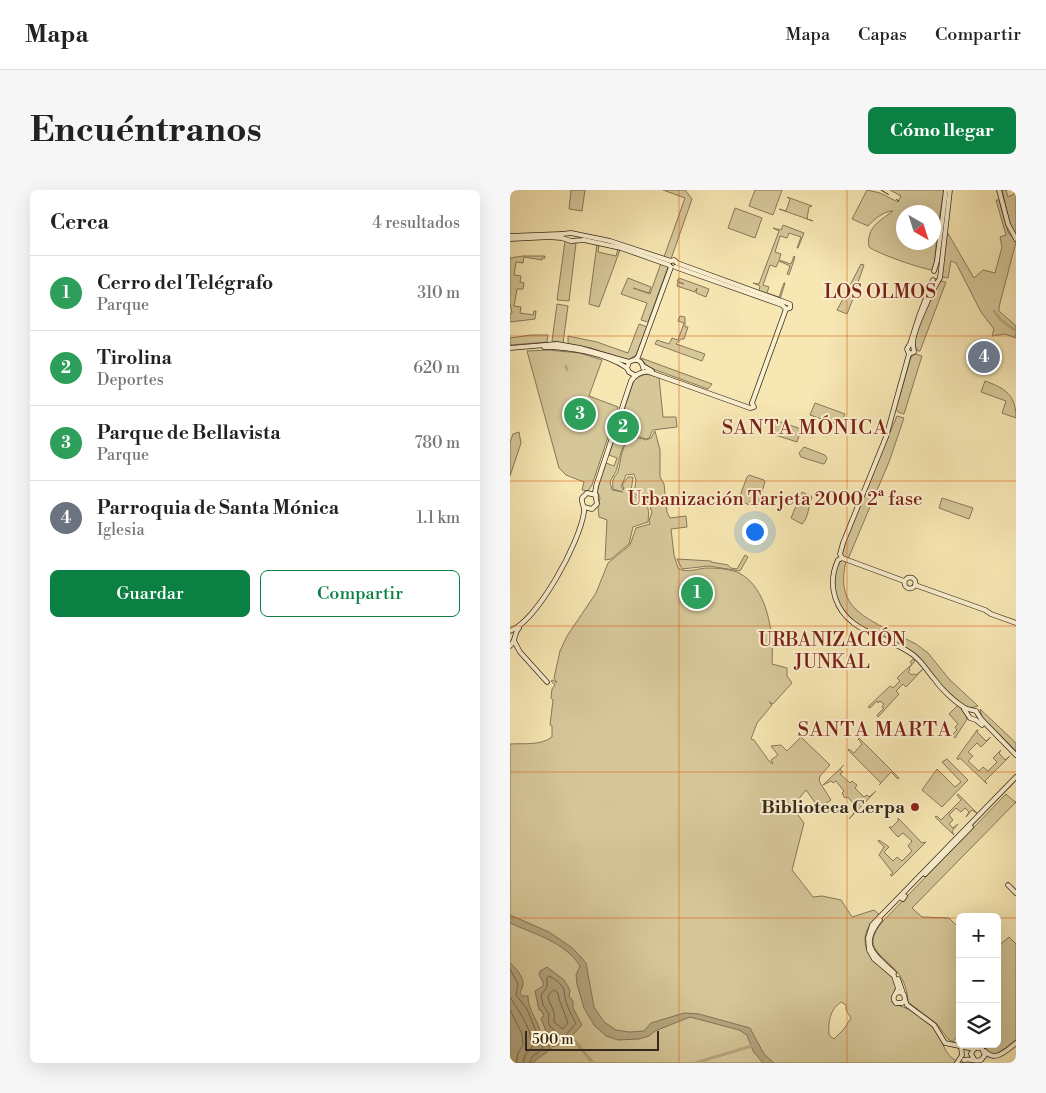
<!DOCTYPE html>
<html lang="es">
<meta charset="utf-8">
<style>
body{margin:0;font-family:"Libre Bodoni",serif;background:#f6f6f6;color:#222}
.controls{position:absolute;right:15px;bottom:15px;display:grid;overflow:hidden;border-radius:8px;box-shadow:0 5px 20px #0002}
.controls button{width:45px;height:45px;display:grid;place-items:center;padding:0;border:0;border-bottom:1px solid #e0e0e0;background:#fff;color:#222;font:25px sans-serif}
.compass{position:absolute;left:386px;top:15px;width:45px;height:45px;border-radius:50%;background:#fff;box-shadow:0 5px 20px #0002;rotate:141deg}
.scale{position:absolute;left:15px;bottom:12px;width:134px;box-sizing:border-box;padding-left:5px;border:2px solid #35291c;border-top:0;font-size:14px;line-height:18px;white-space:nowrap;color:#35291c;-webkit-text-stroke:4px #faefce;paint-order:stroke}
.you{position:absolute;left:244px;top:341px;width:18px;height:18px;margin:-12px;border:4px solid #fff;border-radius:50%;background:#1a73e8;box-shadow:0 0 0 8px #1a73e833}
.badge{display:grid;place-items:center;width:32px;height:32px;border-radius:50%;background:#0b8043;color:#fff;font-size:16px;font-weight:700}
.pin{position:absolute;translate:-50% -50%;border:2px solid #fff;box-shadow:0 1px 5px #0006}
.list{margin:0;padding:0;list-style:none}
h2{display:flex;justify-content:space-between;align-items:center;height:65px;margin:0;padding:0 20px;font-size:21px}
h2 small{font-size:16px;font-weight:400;color:#767676}
.list li{display:grid;grid-template-columns:32px 1fr auto;gap:15px;align-items:center;box-sizing:border-box;height:75px;padding:0 20px;border-top:1px solid #e0e0e0}
.list b{display:block;font-size:19px;white-space:nowrap}
.list p{margin:0;font-size:16px;white-space:nowrap;color:#767676}
.list em{font-size:16px;font-style:normal;color:#767676}
.actions{display:flex;gap:10px;padding:15px 20px}
.actions a{flex:1;padding:11px 0;border:1px solid #0b8043;border-radius:8px;text-align:center;font-size:18px;color:#0b8043}
.actions .main{background:#0b8043;color:#fff}
.icon{flex:none;width:28px;height:28px;fill:none;stroke:currentColor;stroke-width:2;stroke-linecap:round;stroke-linejoin:round}
.map{position:relative;flex:none;width:506px;height:873px;overflow:hidden;border-radius:8px}
header{display:flex;align-items:center;gap:30px;box-sizing:border-box;height:70px;padding:0 25px;background:#fff;border-bottom:1px solid #e0e0e0}
header strong{font-size:24px}
nav{display:flex;gap:28px;margin-inline-start:auto;font-size:18px}
.intro{display:flex;align-items:center;justify-content:space-between;box-sizing:border-box;height:120px;padding:0 30px}
h1{margin:0;font-size:35px}
.button{padding:12px 22px;border-radius:8px;background:#0b8043;color:#fff;font-size:18px;font-weight:700}
main{display:flex;gap:30px;padding:0 30px}
aside{flex:1;background:#fff;border-radius:8px;box-shadow:0 5px 20px #0002}
.map>svg:first-child{display:block}
.green{fill:#d6c799;stroke:#86785a;fill-rule:evenodd}
.water{fill:#b5a680;stroke:#827458}
.lines{fill:none;stroke-linecap:round;stroke-linejoin:round}
.shore{stroke:#75684e;stroke-width:1}
.canal{stroke:#b5a680;stroke-width:2.5}
.river{stroke:#b5a680;stroke-width:3}
.secondary-casing{stroke:#35291c;stroke-width:5.5}
.secondary{stroke:#faefce;stroke-width:4}
.rail{stroke:#35291c;stroke-width:1;stroke-dasharray:9 9;stroke-linecap:butt}
.grid{fill:none;stroke:#df570d;stroke-width:1;stroke-opacity:0.55}
.poi-dot{fill:#8f2418;stroke:#faefce;stroke-width:2}
.labels{text-anchor:middle;dominant-baseline:central;stroke-width:4;stroke-linejoin:round;paint-order:stroke}
.poi-label{font-size:18px;font-weight:bold;fill:#35291c;stroke:#faefce;text-anchor:end}
.neighbourhood-label{font-size:19px;fill:#7a1f14;stroke:#faefce}
.quarter-label{font-size:20px;letter-spacing:1px;fill:#7a1f14;stroke:#faefce}
</style>
<header>
<strong>Mapa</strong>
<nav><a>Mapa</a><a>Capas</a><a>Compartir</a></nav>
</header>
<div class="intro"><h1>Encuéntranos</h1><a class="button">Cómo llegar</a></div>
<main>
<aside>
<h2>Cerca<small>4 resultados</small></h2>
<ul class="list">
<li><span class="badge" style="background:#2e9e5b">1</span><div><b>Cerro del Telégrafo</b><p>Parque</p></div><em>310 m</em></li>
<li><span class="badge" style="background:#2e9e5b">2</span><div><b>Tirolina</b><p>Deportes</p></div><em>620 m</em></li>
<li><span class="badge" style="background:#2e9e5b">3</span><div><b>Parque de Bellavista</b><p>Parque</p></div><em>780 m</em></li>
<li><span class="badge" style="background:#6b7280">4</span><div><b>Parroquia de Santa Mónica</b><p>Iglesia</p></div><em>1.1 km</em></li>
</ul>
<div class="actions"><a class="main">Guardar</a><a>Compartir</a></div>
</aside>
<div class="map">
<svg width="506" height="873" viewBox="0 0 506 873">
<rect width="100%" height="100%" fill="#f7e7b3"/>
<filter id="stains"><feTurbulence type="fractalNoise" baseFrequency=".004" numOctaves="4"/><feColorMatrix values="0 0 0 0 .2 0 0 0 0 .09 0 0 0 0 .02 0 0 0 .5 -.17"/></filter>
<radialGradient id="worn" r=".72"><stop offset=".6" stop-color="#630" stop-opacity="0"/><stop offset="1" stop-color="#630" stop-opacity=".3"/></radialGradient>
<!-- green -->
<g class="green">
<polygon points="61,0 75,0 72,21 59,19"/>
<polygon points="153,0 175,0 182,9 161,69 154,67 175,8"/>
<polygon points="245,0 272,0 263,25 239,16"/>
<path d="M357 0 370 3 388 12 391 6 380 0H434L428 35 424 77 423 80C414 80 366 63 359 57 356 37 370 31 383 21 374 21 364 29 358 36L342 29ZM393 22H423V52H393Z"/>
<polygon points="492,0 496,0 498,7 504,4 506,0 506,45 500,34"/>
<polygon points="277,7 302,16 299,17 297,29 303,31 269,19 276,21 280,9"/>
<polygon points="486,10 489,10 498,42 506,52 489,117 489,121 506,136 506,148 495,144 482,146 484,139 471,122 446,73 441,71 438,88 433,87 431,84 436,40 464,88 473,80 485,83 492,57 490,47 496,45"/>
<polygon points="225,18 252,28 245,48 218,38"/>
<polygon points="273,35 294,43 288,58 287,58 291,47 279,43 277,48 270,46 265,62 271,64 269,70 281,74 284,66 285,67 279,85 277,84 280,76 269,71 266,77 260,75 253,95 259,97 257,103 269,107 274,93 275,93 270,109 249,101 250,96 243,93 249,94 269,41 263,38 271,40"/>
<polygon points="55,51 66,53 59,111 47,110"/>
<polygon points="87,54 89,55 88,62 106,66 108,59 110,60 89,117 79,114"/>
<polygon points="13,66 35,66 35,68 32,68 32,70 14,67 13,73 6,72 4,85 11,86 10,92 14,93 13,99 7,99 4,116 11,117 10,123 23,125 24,121 26,121 25,129 0,132 0,124 2,123 0,113 0,68"/>
<polygon points="151,73 158,77 138,132 131,130 137,113 111,104 118,88 141,97 139,103 123,98 140,104"/>
<polygon points="351,74 354,75 345,101 340,100 342,102 340,108 343,109 337,124 327,120 334,107 336,108 339,103 336,101 339,100 338,99"/>
<polygon points="169,88 199,99 196,107 186,103 187,98 185,102 167,96 168,92 174,94 167,91"/>
<polygon points="430,91 436,92 410,161 408,161 404,154 411,129 427,93"/>
<polygon points="47,114 58,116 53,153 42,151"/>
<polygon points="170,126 175,127 175,137 178,137 174,149 171,149 166,154 195,164 192,171 145,154 147,150 159,154 162,148 168,150 174,133 168,131"/>
<polygon points="129,134 137,137 126,165 118,170 81,158 58,154 58,146 87,152 118,163"/>
<polygon points="21,145 38,145 37,152 0,155 0,148"/>
<polygon points="38,160 70,163 92,170 79,206 108,217 82,295 78,301 72,300 74,292 56,285 49,278 17,161"/>
<polygon points="405,164 412,166 394,224 388,222 386,219 401,167"/>
<polygon points="131,168 202,194 198,199 140,178 136,175"/>
<path d="M136 184 149 187 153 227H166L167 237 143 240 139 248 136 249C114 239 111 262 107 278 106 283 102 287 100 292L102 300 113 302 103 299C101 285 107 288 109 278 112 263 113 241 136 250L141 248 145 241 150 260V287L154 294 157 322 160 328 176 326 177 337 161 339 164 365 168 378C177 384 188 378 198 378 206 378 222 379 229 383 258 398 264 444 262 474L277 478V486L282 493 263 514 259 512 262 515 247 533 241 549 244 550 259 571 263 574 261 570 268 565 261 556 271 555 277 561 291 547 320 575 310 586 309 591 321 610 309 618 296 600 282 617 294 633 282 680 303 707 312 706 331 710 342 727 364 720 370 725C362 731 356 738 355 748 354 776 386 780 386 797 386 801 383 805 382 808L385 814C398 819 414 824 423 836 435 850 431 865 451 873L461 870 467 873H0V554C14 553 30 556 42 547V536L40 535 43 510 41 508 42 499 45 495 41 491 43 490 47 493 44 488 50 461 57 446 86 403 98 373 120 355 126 338 140 334 139 331 142 322 137 310 127 306 124 303 126 290 124 284 116 285 111 297 113 298V300L114 297 112 295 118 287H123L121 302C131 316 141 307 138 332L123 337 119 354 101 369 95 370 97 330 89 327 88 317 90 308 87 301 96 273 104 276 107 268 99 265 123 193 126 188ZM331 812 336 815V820L341 828 334 839 324 849 319 845C318 832 320 819 331 812Z"/>
<path d="M475 191C495 198 506 205 506 228L492 223 496 211 471 202Z"/>
<polygon points="305,213 335,224 330,235 300,225"/>
<polygon points="387,226 394,228 379,272 338,369 334,367 332,363 335,350"/>
<polygon points="265,230 291,239 287,252 259,243 263,231"/>
<polygon points="9,242 11,253 0,286 0,252 3,244"/>
<polygon points="294,257 315,265 317,268 315,273 313,274 291,267 289,263"/>
<path d="M239 285 254 290 255 292C252 300 251 311 246 317L228 311 237 287Z"/>
<path d="M292 302 302 307C298 316 299 328 292 334L281 328Z"/>
<polygon points="432,308 463,318 459,329 429,318"/>
<polygon points="235,365 238,367 230,381 199,376 172,379 167,369 201,371 201,372 218,375 221,378 227,379"/>
<path d="M333 370 336 371C326 413 348 424 380 441L377 449C369 445 360 442 352 437 328 422 319 400 328 373Z"/>
<polygon points="384,443 406,454 418,463 439,489 468,516 460,518 455,517 431,495 411,470 381,451"/>
<polygon points="403,469 405,471 399,478 400,480 398,482 402,485 404,484 406,485 413,479 396,497 393,494 386,501 389,504 368,527 367,525 374,518 372,517 374,514 370,511 368,513 367,511 360,518 358,517 380,496 383,498 390,491 387,488 402,474 400,472"/>
<polygon points="448,515 453,519 457,529 445,548 442,545 447,540 445,537 448,534 439,524"/>
<polygon points="470,519 506,553 506,561 472,528"/>
<polygon points="467,540 468,540 467,542 476,551 481,547 471,557 467,553 458,562 463,566 458,571 469,581 473,577 478,581 487,572 483,568 491,560 489,563 495,570 500,566 475,591 477,594 450,568 448,570 447,568"/>
<polygon points="349,548 389,588 388,589 381,582 369,595 371,593 338,560 339,559 344,563 352,554 348,549"/>
<polygon points="437,569 458,590 432,617 412,600 427,579 445,597 451,592 432,572"/>
<polygon points="334,575 330,579 333,582 330,584 340,593 342,591 347,595 345,598 354,607 357,605 359,607 366,601 339,629 344,623 342,620 346,617 338,607 335,608 332,603 334,601 326,591 323,593 321,591 313,595"/>
<polygon points="448,604 468,624 462,620 456,627 459,622 455,618 451,622 446,618 439,625 443,630 439,634 443,638 448,634 442,641 444,645 425,627 427,626 431,630 451,610 447,605"/>
<path d="M496 604 505 612 506 611V613H505L402 718 412 727 439 728 450 739V841L443 852 438 849 427 834 398 812C398 803 394 790 388 783 372 763 350 759 373 731Z"/>
<polygon points="388,628 412,653 416,652 382,686 380,685 383,683 369,665 374,657 368,651 369,650 379,657 374,662 383,671 387,667 392,671 402,661 398,656 402,651 393,643 388,647 379,637 382,637 388,631"/>
<polygon points="499,747 506,754 506,851 486,865 478,862 471,856 462,857 463,854 487,854 487,757"/>
</g>
<!-- water -->
<g class="water">
<path d="M0 725 39 742 61 757 70 766 76 773 84 817 94 832 106 840 119 842 134 841 141 833 174 823 189 824 240 838 254 864 264 873H253L243 861 237 845 229 840 180 827 145 841 139 846 129 849 108 850 96 846 84 835 74 818 67 794 66 785 70 776C55 752 24 744 0 733Z"/>
<path d="M0 773C5 777 14 787 13 795 13 796 10 802 10 803L12 806H18C17 820 31 833 31 848L37 852 41 859 22 873H0Z"/>
<polygon points="37,777 54,790 60,800 59,806 63,811 63,818 72,835 58,850 43,857 40,850 40,843 36,841 31,828 34,826 31,820 29,820 25,801 33,796 33,792 29,785 30,781"/>
</g>
<g class="lines">
<!-- shore -->
<g class="shore">
<path d="M0 779 8 794 6 805 17 819 26 841V850L33 857C30 864 20 864 20 873"/>
<path d="M39 786C45 789 51 793 54 800 55 802 54 805 55 808 57 816 61 825 66 833L55 846 48 850 45 848 44 840C36 833 39 833 39 824L33 815 31 805 37 797V788Z"/>
<path d="M44 800 48 803 49 809 58 833 53 839 44 832C46 818 39 816 38 806Z"/>
<path d="M0 807C7 819 14 827 19 841 21 846 19 851 23 856L15 865 13 873"/>
<polyline points="0,820 12,844 13,855 8,863 6,873"/>
</g>
<!-- canal -->
<g class="canal">
<polyline points="484,121 491,130 506,141"/>
<polyline points="56,176 57,180"/>
</g>
<!-- river -->
<g class="river">
<polyline points="63,849 83,873"/>
<polyline points="185,873 245,855"/>
</g>
<defs>
<g id="secondary">
<polyline points="489,0 498,34 506,49"/>
<polyline points="52,44 61,43 100,51 161,71"/>
<polyline points="0,46 52,44"/>
<polyline points="0,49 39,47 52,48 61,51 74,50 111,58 159,75"/>
<polyline points="161,71 164,70 167,73 280,114 280,118 276,119 242,213"/>
<polyline points="165,77 272,115 276,119"/>
<polyline points="424,81 427,71 436,0"/>
<path d="M34 157C60 157 95 163 117 178"/>
<polyline points="0,158 47,154 70,158 119,172"/>
<path d="M399 164 376 247 333 353 330 364 332 368 328 370C322 383 321 394 325 407 336 443 376 445 402 464 412 471 417 481 425 490 432 500 445 512 455 518 459 520 463 520 466 521L471 529 506 565"/>
<path d="M399 164 404 162C404 160 403 157 403 155 402 142 423 99 430 88L440 0"/>
<polyline points="399,164 397,159 400,154 409,126 423,90"/>
<polyline points="125,170 128,167 161,77"/>
<polyline points="133,176 142,181"/>
<path d="M126 186 119 182 117 178 119 172C126 168 132 170 133 178"/>
<path d="M74 317 82 319 87 314 85 303 86 296 121 191C124 185 132 181 139 182L240 218 244 217 242 213"/>
<polyline points="332,368 394,391"/>
<circle cx="400" cy="393" r="5.5"/>
<polyline points="405,395 475,420 481,424 506,433"/>
<path d="M0 441C28 430 70 352 74 322 75 317 71 313 72 308L77 303 86 305"/>
<polyline points="4,451 10,462 37,492"/>
<path d="M0 456C6 451 4 443 9 438"/>
<polyline points="454,519 460,528 466,530 472,535"/>
<polyline points="415,684 461,637"/>
<polyline points="498,695 506,703"/>
<polyline points="390,707 393,709 395,706"/>
<path d="M370 730C348 757 366 765 384 783"/>
<polyline points="388,789 393,803"/>
<path d="M386 803 391 802 394 805 395 810 392 813H386C380 807 387 804 388 798L384 786 364 769 359 760 358 748 362 735 506 587"/>
<polyline points="395,810 397,815 424,835 435,853 459,858 466,858"/>
<path d="M475 861C485 873 497 860 506 853"/>
<path d="M454 870C460 868 465 872 471 870L475 865 472 859 467 857 463 860 461 864 464 869"/>
<polyline points="447,873 452,865 451,856"/>
</g>
</defs>
<!-- secondary casing -->
<use href="#secondary" class="secondary-casing"/>
<!-- secondary -->
<use href="#secondary" class="secondary"/>
<!-- rail -->
<polyline class="rail" points="371,0 389,11"/>
</g>
<!-- grid -->
<path class="grid" d="M169 0V873M337 0V873M0 146H506M0 291H506M0 436H506M0 582H506M0 728H450M487 728H506"/>
<!-- markers -->
<circle class="poi-dot" cx="405" cy="617" r="5"/>
<g class="labels">
<!-- poi labels -->
<g class="poi-label">
<text x="395" y="617">Biblioteca Cerpa</text>
</g>
<!-- neighbourhood labels -->
<g class="neighbourhood-label">
<text x="370" y="102">LOS OLMOS</text>
<text x="265" y="309">Urbanización Tarjeta 2000 2ª fase</text>
<text x="322" y="450">URBANIZACIÓN<tspan x="322" dy="22">JUNKAL</tspan></text>
</g>
<!-- quarter labels -->
<g class="quarter-label">
<text x="295" y="238">SANTA MÓNICA</text>
<text x="365" y="540">SANTA MARTA</text>
</g>
</g>
<rect width="100%" height="100%" filter="url(#stains)"/>
<rect width="100%" height="100%" fill="url(#worn)"/>
</svg>
<div class="controls">
<button>+</button>
<button>−</button>
<button><svg class="icon" aria-label="layers" viewBox="0 0 24 24"><path d="M12 4l9 5-9 5-9-5zM3 14l9 5 9-5"/></svg></button>
</div>
<svg class="compass" viewBox="-18 -18 36 36"><path d="M0-13l5 13h-10z" fill="#e53935"/><path d="M0 13l5-13h-10z" fill="#767676"/></svg>
<div class="scale">500 m</div>
<div class="you"></div>
<div class="pin badge" style="left:187px;top:403px;background:#2e9e5b">1</div>
<div class="pin badge" style="left:113px;top:237px;background:#2e9e5b">2</div>
<div class="pin badge" style="left:70px;top:224px;background:#2e9e5b">3</div>
<div class="pin badge" style="left:474px;top:167px;background:#6b7280">4</div>
</div>
</main>
